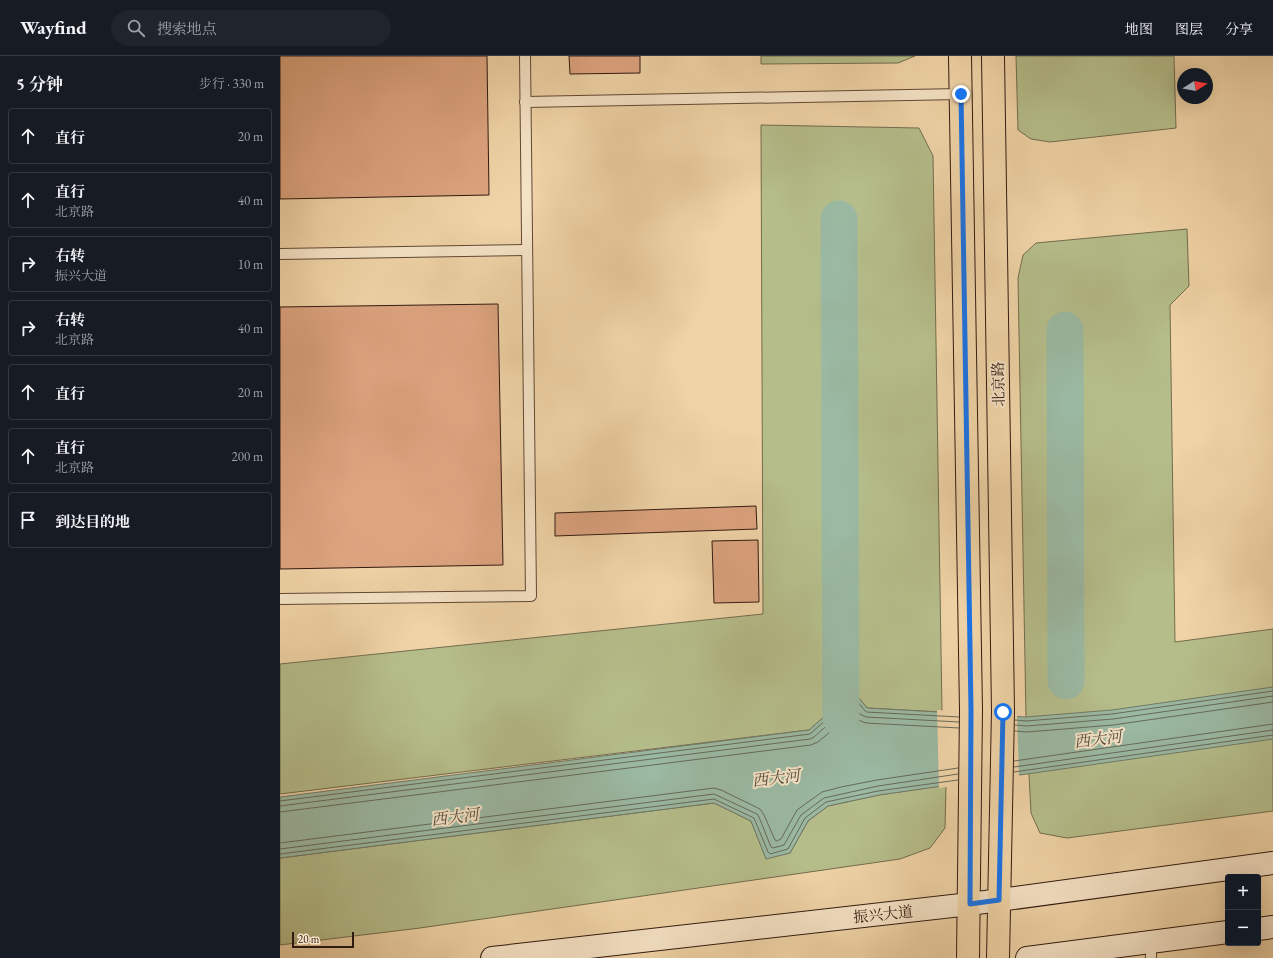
<!DOCTYPE html>
<html lang="zh">
<meta charset="utf-8">
<style>
body{margin:0;font-family:"EB Garamond","Noto Serif SC",serif;background:#20242c;color:#f1f3f6}
.controls{position:absolute;right:12px;bottom:12px;display:grid;overflow:hidden;border-radius:4px;box-shadow:0 4px 16px #0002}
.controls button{width:36px;height:36px;display:grid;place-items:center;padding:0;border:0;border-bottom:1px solid #363941;background:#171b24;color:#f1f3f6;font:20px sans-serif}
.compass{position:absolute;left:897px;top:12px;width:36px;height:36px;border-radius:50%;background:#171b24;box-shadow:0 4px 16px #0002;rotate:79deg}
.scale{position:absolute;left:12px;bottom:10px;width:62px;box-sizing:border-box;padding-left:4px;border:2px solid #311a10;border-top:0;font-size:11px;line-height:14px;white-space:nowrap;color:#311a10;-webkit-text-stroke:3px #f5e3c6;paint-order:stroke}
.stop{position:absolute;width:12px;height:12px;margin:-9px;border:3px solid #1a73e8;border-radius:50%;background:#fff}
.stop.end{background:#1a73e8;border-color:#fff;box-shadow:0 1px 4px #0008}
.list{margin:0;padding:0;list-style:none}
h2{display:flex;justify-content:space-between;align-items:center;height:52px;margin:0;padding:0 16px;font-size:17px}
h2 small{font-size:13px;font-weight:400;color:#9ea1a6}
.list li{display:grid;grid-template-columns:26px 1fr auto;gap:12px;align-items:center;box-sizing:border-box;height:56px;margin:0 8px 8px;padding:0 8px;border:1px solid #363941;border-radius:4px}
.list b{display:block;font-size:15px;white-space:nowrap}
.list p{margin:0;font-size:13px;white-space:nowrap;color:#9ea1a6}
.list em{font-size:13px;font-style:normal;color:#9ea1a6}
.icon{flex:none;width:22px;height:22px;fill:none;stroke:currentColor;stroke-width:2;stroke-linecap:round;stroke-linejoin:round}
.map{position:relative;flex:none;width:993px;height:902px;overflow:hidden}
header{display:flex;align-items:center;gap:24px;box-sizing:border-box;height:56px;padding:0 20px;background:#171b24;border-bottom:1px solid #363941}
header strong{font-size:19px}
nav{display:flex;gap:22px;margin-inline-start:auto;font-size:14px}
.search{width:280px;height:36px;background:#20242c;display:flex;align-items:center;gap:10px;box-sizing:border-box;padding:0 14px;border-radius:22px;color:#9ea1a6;font-size:15px}
main{display:flex}
aside{flex:1;background:#171b24}
.map>svg:first-child{display:block}
.green{fill:#b5be8b;stroke:#736c4e}
.water{fill:#9bb9a3;stroke:#717968}
.pier{fill:#f0d4a7}
.lines{fill:none;stroke-linecap:round;stroke-linejoin:round}
.shore{stroke:#666a5a;stroke-width:1}
.river{stroke:#9bb9a3;stroke-width:37}
.building{fill:#dda480;stroke:#311a10}
.service-casing{stroke:#614836;stroke-width:12}
.secondary-casing{stroke:#311a10;stroke-width:24}
.primary-casing{stroke:#311a10;stroke-width:24}
.service{stroke:#f5e3c6;stroke-width:10}
.secondary{stroke:#f5e3c6;stroke-width:22}
.primary{stroke:#f0d4a7;stroke-width:22}
.route{stroke:#1a73e8;stroke-width:5}
.labels{text-anchor:middle;dominant-baseline:central;stroke-width:4;stroke-linejoin:round;paint-order:stroke}
.street-label{font-size:15px;fill:#311a10;stroke:#f5e3c6}
.water-label{font-size:16px;font-style:italic;fill:#514a3c;stroke:#f5e3c6}
</style>
<header>
<strong>Wayfind</strong>
<div class="search"><svg class="icon" aria-label="search" viewBox="0 0 24 24"><circle cx="10" cy="10" r="6"/><path d="M15 15l6 6"/></svg>搜索地点</div>
<nav><a>地图</a><a>图层</a><a>分享</a></nav>
</header>
<main>
<aside>
<h2>5 分钟<small>步行 · 330 m</small></h2>
<ul class="list">
<li><svg class="icon" aria-label="ahead" viewBox="0 0 24 24"><path d="M12 20V5M6 11l6-6 6 6"/></svg><div><b>直行</b></div><em>20 m</em></li>
<li><svg class="icon" aria-label="ahead" viewBox="0 0 24 24"><path d="M12 20V5M6 11l6-6 6 6"/></svg><div><b>直行</b><p>北京路</p></div><em>40 m</em></li>
<li><svg class="icon" aria-label="right" viewBox="0 0 24 24"><path d="M7 20v-9h11M14 6l5 5-5 5"/></svg><div><b>右转</b><p>振兴大道</p></div><em>10 m</em></li>
<li><svg class="icon" aria-label="right" viewBox="0 0 24 24"><path d="M7 20v-9h11M14 6l5 5-5 5"/></svg><div><b>右转</b><p>北京路</p></div><em>40 m</em></li>
<li><svg class="icon" aria-label="ahead" viewBox="0 0 24 24"><path d="M12 20V5M6 11l6-6 6 6"/></svg><div><b>直行</b></div><em>20 m</em></li>
<li><svg class="icon" aria-label="ahead" viewBox="0 0 24 24"><path d="M12 20V5M6 11l6-6 6 6"/></svg><div><b>直行</b><p>北京路</p></div><em>200 m</em></li>
<li><svg class="icon" aria-label="arrive" viewBox="0 0 24 24"><path d="M6 21V4h12l-3 4 3 4H6"/></svg><div><b>到达目的地</b></div></li>
</ul>
</aside>
<div class="map">
<svg width="993" height="902" viewBox="0 0 993 902">
<rect width="100%" height="100%" fill="#f0d4a7"/>
<filter id="stains"><feTurbulence type="fractalNoise" baseFrequency=".005" numOctaves="4"/><feColorMatrix values="0 0 0 0 .2 0 0 0 0 .09 0 0 0 0 .02 0 0 0 .5 -.17"/></filter>
<radialGradient id="worn" r=".72"><stop offset=".6" stop-color="#630" stop-opacity="0"/><stop offset="1" stop-color="#630" stop-opacity=".3"/></radialGradient>
<!-- green -->
<g class="green">
<polygon points="481,0 635,0 618,7 481,8"/>
<polygon points="736,0 894,0 896,72 770,86 751,83 738,74"/>
<polygon points="481,69 639,72 653,100 662,656 587,652 574,636 561,612 552,611 553,653 529,674 0,738 0,608 483,558"/>
<polygon points="907,173 909,230 890,249 895,586 993,573 993,755 787,782 760,777 751,757 746,661 738,222 743,199 756,187"/>
<polygon points="666,729 665,772 650,792 620,803 140,872 0,889 0,802 434,747 471,765 486,802 510,797 528,765 548,750 599,739"/>
</g>
<!-- water -->
<polygon class="water" points="552,611 561,612 574,636 587,652 746,661 832,654 993,631 993,683 599,739 548,750 528,765 510,797 486,803 471,765 434,747 0,802 0,741 529,674 553,653"/>
<!-- pier -->
<polygon class="pier" points="657,654 737,659 739,721 659,732"/>
<g class="lines">
<!-- shore -->
<g class="shore">
<polyline points="735,664 746,665 832,658 993,635"/>
<polyline points="735,669 747,670 833,663 993,640"/>
<polyline points="735,675 747,676 833,669 993,646"/>
<polyline points="734,705 993,668"/>
<polyline points="734,711 993,674"/>
<polyline points="734,716 993,679"/>
<polyline points="0,745 530,678 557,654 556,619 558,618 560,618 571,638 586,656 679,661"/>
<polyline points="0,750 530,683 534,681 560,658 562,654 562,640 564,639 580,658 586,661 679,666"/>
<polyline points="0,756 531,689 538,686 563,665 569,655 578,664 586,667 679,672"/>
<polyline points="0,787 434,732 441,734 480,753 484,759 495,784 497,785 501,783 517,754 542,736 561,731 597,724 678,712"/>
<polyline points="0,793 434,738 477,758 479,761 491,791 493,792 504,789 521,759 544,742 598,730 678,718"/>
<polyline points="0,798 434,743 474,762 488,796 490,798 508,793 525,762 546,746 598,735 678,724"/>
</g>
<!-- river -->
<g class="river">
<polyline points="559,163 561,662"/>
<polyline points="785,274 786,625"/>
</g>
</g>
<!-- building -->
<g class="building">
<polygon points="0,0 207,0 209,139 0,143"/>
<polygon points="289,0 360,0 360,17 290,18"/>
<polygon points="218,248 223,509 0,513 0,251"/>
<polygon points="476,450 477,473 275,480 275,457"/>
<polygon points="478,484 479,546 434,547 432,485"/>
</g>
<g class="lines">
<defs>
<g id="service">
<polyline points="245,46 681,38"/>
<polyline points="0,198 247,194"/>
<polyline points="0,543 251,540 245,0"/>
<polyline points="871,886 871,902"/>
</g>
<g id="secondary">
<polyline points="978,873 993,871"/>
<polyline points="212,902 690,848 993,807"/>
<polyline points="747,902 948,876"/>
</g>
<g id="primary">
<polyline points="680,0 691,654 688,902"/>
<polyline points="713,0 723,655 718,902"/>
</g>
</defs>
<!-- service casing -->
<use href="#service" class="service-casing"/>
<!-- secondary casing -->
<use href="#secondary" class="secondary-casing"/>
<!-- primary casing -->
<use href="#primary" class="primary-casing"/>
<!-- service -->
<use href="#service" class="service"/>
<!-- secondary -->
<use href="#secondary" class="secondary"/>
<!-- primary -->
<use href="#primary" class="primary"/>
</g>
<g class="lines">
<!-- route -->
<polyline class="route" points="681,38 691,654 690,848 719,844 723,656"/>
</g>
<g class="labels">
<!-- street labels -->
<g class="street-label">
<text transform="translate(718 328) rotate(-91)">北京路</text>
<text transform="translate(603 858) rotate(-6)">振兴大道</text>
</g>
<!-- water labels -->
<g class="water-label">
<text transform="translate(818 683) rotate(-7)">西大河</text>
<text transform="translate(496 722) rotate(-7)">西大河</text>
<text transform="translate(175 761) rotate(-7)">西大河</text>
</g>
</g>
<rect width="100%" height="100%" filter="url(#stains)"/>
<rect width="100%" height="100%" fill="url(#worn)"/>
</svg>
<div class="controls">
<button>+</button>
<button>−</button>
</div>
<svg class="compass" viewBox="-18 -18 36 36"><path d="M0-13l5 13h-10z" fill="#e53935"/><path d="M0 13l5-13h-10z" fill="#9ea1a6"/></svg>
<div class="scale">20 m</div>
<div class="stop" style="left:723px;top:656px"></div>
<div class="stop end" style="left:681px;top:38px"></div>
</div>
</main>
